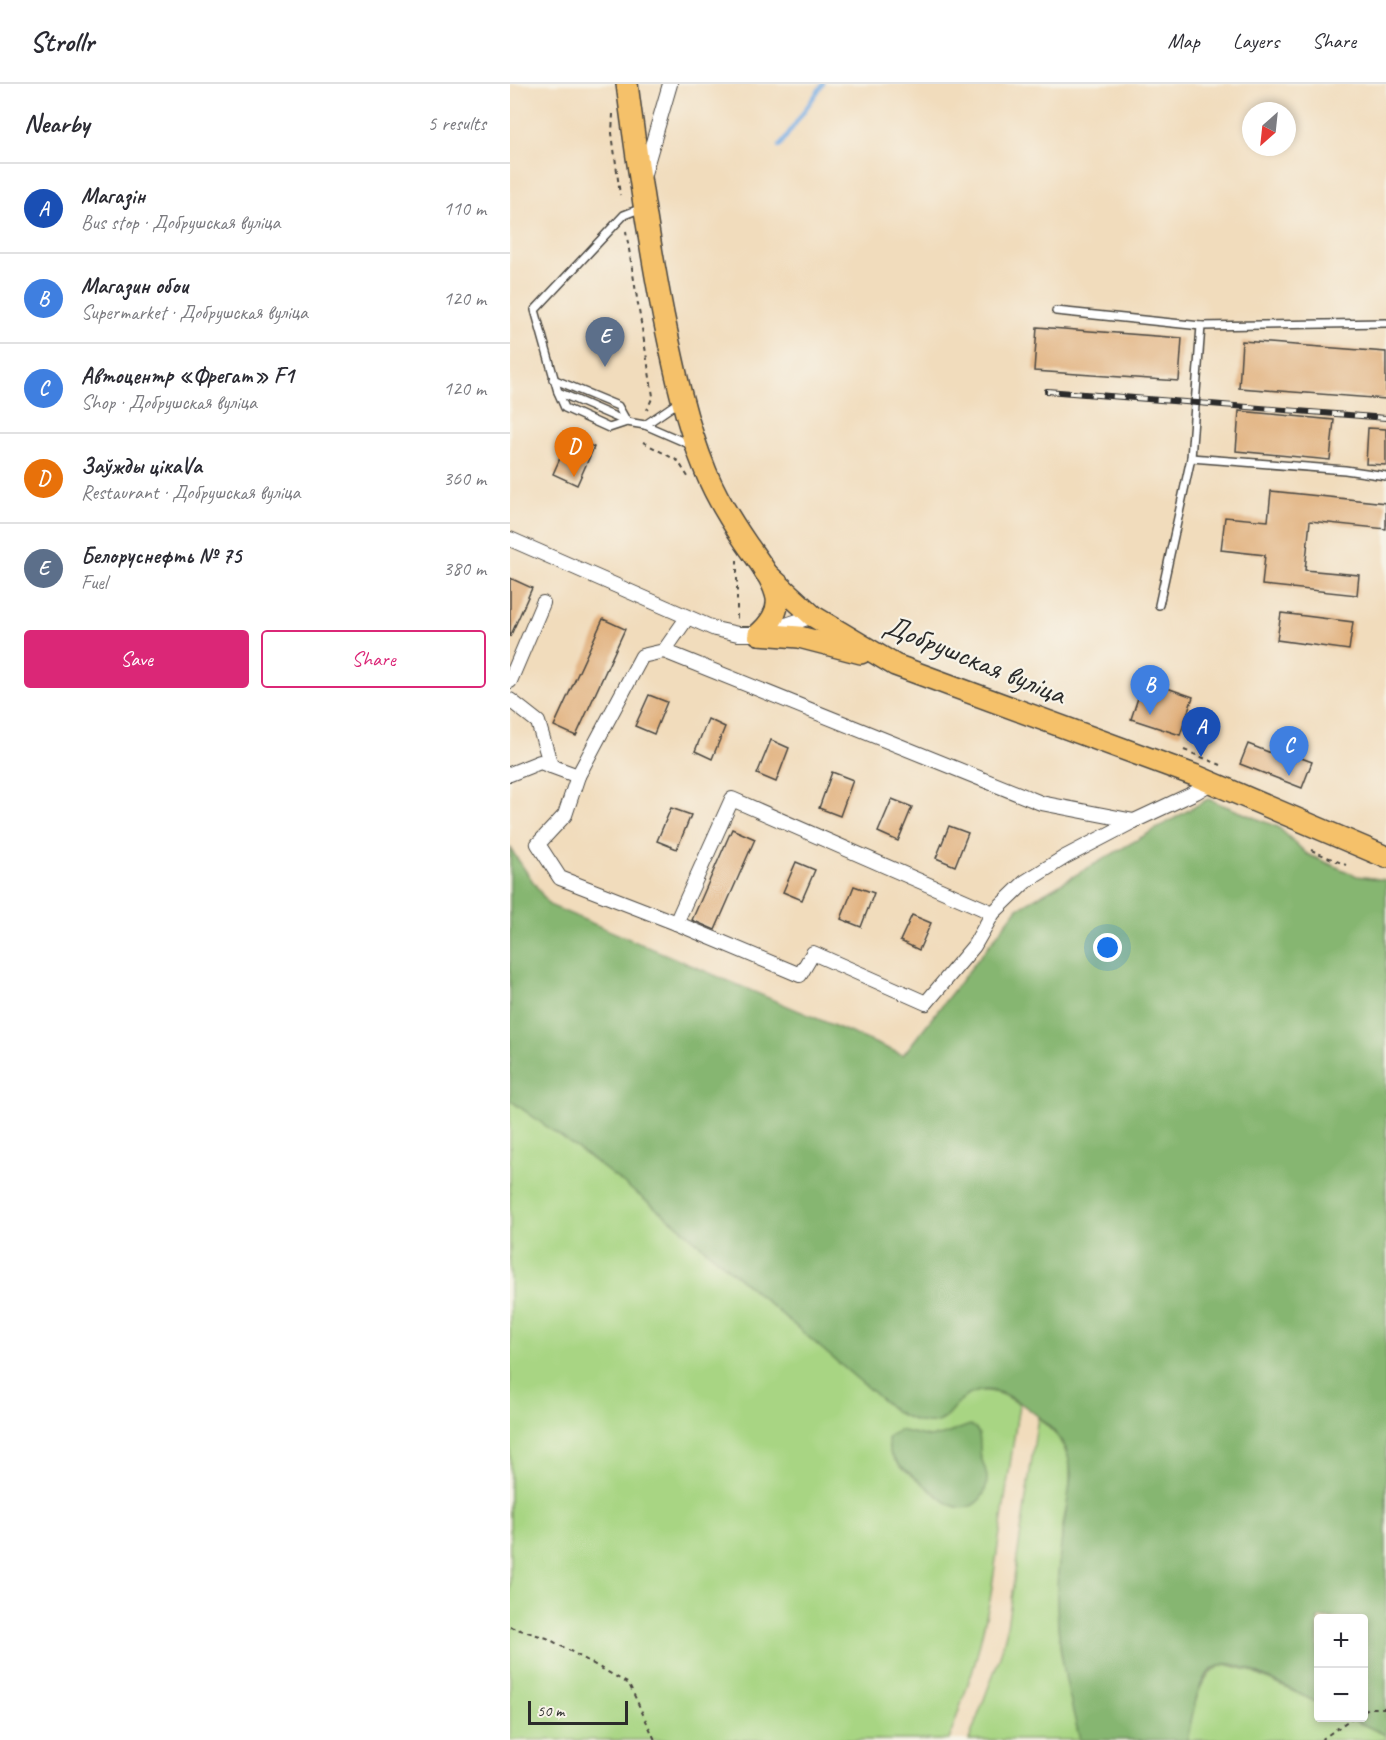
<!DOCTYPE html>
<meta charset="utf-8">
<style>
body{margin:0;font-family:Caveat,sans-serif;background:#f2f2f3;color:#2b2b33}
.controls{position:absolute;right:18px;bottom:18px;display:grid;overflow:hidden;border-radius:6px;box-shadow:0 3px 9px #0003}
.controls button{width:54px;height:54px;display:grid;place-items:center;padding:0;border:0;border-bottom:2px solid #e1e1e2;background:#fff;color:#2b2b33;font:30px sans-serif}
.compass{position:absolute;left:732px;top:18px;width:54px;height:54px;border-radius:50%;background:#fff;box-shadow:0 3px 9px #0003;rotate:207deg}
.scale{position:absolute;left:18px;bottom:15px;width:100px;box-sizing:border-box;padding-left:6px;border:3px solid #2b2b2b;border-top:0;font-size:16px;line-height:21px;white-space:nowrap;color:#2b2b2b;-webkit-text-stroke:4px #f7f3e8;paint-order:stroke}
.you{position:absolute;left:598px;top:864px;width:21px;height:21px;margin:-15px;border:4px solid #fff;border-radius:50%;background:#1a73e8;box-shadow:0 0 0 9px #1a73e833}
.badge{display:grid;place-items:center;width:39px;height:39px;border-radius:50%;background:#db2777;color:#fff;font-size:20px;font-weight:700}
.pin{position:absolute;translate:-50% -50px;filter:drop-shadow(0 2px 3px #0008)}
.pin::after{content:'';position:absolute;top:32px;width:21px;height:18px;background:inherit;clip-path:polygon(0 0,100% 0,50% 100%)}
.list{margin:0;padding:0;list-style:none}
h2{display:flex;justify-content:space-between;align-items:center;height:78px;margin:0;padding:0 24px;font-size:26px}
h2 small{font-size:20px;font-weight:400;color:#7c7c81}
.list li{display:grid;grid-template-columns:39px 1fr auto;gap:18px;align-items:center;box-sizing:border-box;height:90px;padding:0 24px;border-top:2px solid #e1e1e2}
.list b{display:block;font-size:22px;white-space:nowrap}
.list p{margin:0;font-size:20px;white-space:nowrap;color:#7c7c81}
.list em{font-size:20px;font-style:normal;color:#7c7c81}
.actions{display:flex;gap:12px;padding:18px 24px}
.actions a{flex:1;padding:14px 0;border:2px solid #db2777;border-radius:6px;text-align:center;font-size:21px;color:#db2777}
.actions .main{background:#db2777;color:#fff}
.map{position:relative;flex:none;width:876px;height:1656px;overflow:hidden}
header{display:flex;align-items:center;gap:36px;box-sizing:border-box;height:84px;padding:0 30px;background:#fff;border-bottom:2px solid #e1e1e2}
header strong{font-size:28px}
nav{display:flex;gap:33px;margin-inline-start:auto;font-size:21px}
main{display:flex}
aside{flex:1;background:#fff}
.map>svg:first-child{display:block}
.green{fill:#a8d583;stroke:#6a8057;stroke-width:1.5}
.forest{fill:#86b671;stroke:#58704e;stroke-width:1.5}
.lines{fill:none;stroke-linecap:round;stroke-linejoin:round}
.stream{stroke:#75ace4;stroke-width:4}
.building{fill:#e1b07d}
.lane-casing{stroke:#494641;stroke-width:10}
.street-casing{stroke:#494641;stroke-width:16}
.primary-casing{stroke:#494641;stroke-width:24}
.path{stroke:#494641;stroke-width:2;stroke-dasharray:4.5 4.5;stroke-linecap:butt}
.lane{stroke:#fff;stroke-width:7}
.street{stroke:#fff;stroke-width:14}
.primary{stroke:#f5c16b;stroke-width:21}
.rail-casing{stroke:#2b2b2b;stroke-width:6}
.rail{stroke:#f7f3e8;stroke-width:4;stroke-dasharray:11;stroke-linecap:butt}
.labels{text-anchor:middle;dominant-baseline:central;stroke-width:4.5;stroke-linejoin:round;paint-order:stroke}
.street-label{font-size:30px;fill:#2b2b2b;stroke:#f7f3e8}
</style>
<header>
<strong>Strollr</strong>
<nav><a>Map</a><a>Layers</a><a>Share</a></nav>
</header>
<main>
<aside>
<h2>Nearby<small>5 results</small></h2>
<ul class="list">
<li><span class="badge" style="background:#1a4fb4">A</span><div><b>Магазін</b><p>Bus stop · Добрушская вуліца</p></div><em>110 m</em></li>
<li><span class="badge" style="background:#3f7fe0">B</span><div><b>Магазин обои</b><p>Supermarket · Добрушская вуліца</p></div><em>120 m</em></li>
<li><span class="badge" style="background:#3f7fe0">C</span><div><b>Автоцентр «Фрегат» F1</b><p>Shop · Добрушская вуліца</p></div><em>120 m</em></li>
<li><span class="badge" style="background:#e8710a">D</span><div><b>Заўжды цікаVа</b><p>Restaurant · Добрушская вуліца</p></div><em>360 m</em></li>
<li><span class="badge" style="background:#5c6f8a">E</span><div><b>Белоруснефть № 75</b><p>Fuel</p></div><em>380 m</em></li>
</ul>
<div class="actions"><a class="main">Save</a><a>Share</a></div>
</aside>
<div class="map">
<svg width="876" height="1656" viewBox="0 0 876 1656">
<rect width="100%" height="100%" fill="#f7f3e8"/>
<filter id="ink" filterUnits="userSpaceOnUse"><feTurbulence type="fractalNoise" baseFrequency=".0167" numOctaves="2"/><feDisplacementMap in="SourceGraphic" scale="12" xChannelSelector="R" yChannelSelector="G"/><feConvolveMatrix kernelMatrix="1 2 1 2 8 2 1 2 1" color-interpolation-filters="sRGB"/></filter>
<filter id="wash" filterUnits="userSpaceOnUse"><feTurbulence type="fractalNoise" baseFrequency=".008" numOctaves="4" result="noise"/><feDisplacementMap in="SourceGraphic" scale="24" xChannelSelector="R" yChannelSelector="G"/><feGaussianBlur stdDeviation="1.35" result="paint"/><feColorMatrix in="noise" values="0 0 0 0 0 0 0 0 0 0 0 0 0 0 0 0 0 1.4 0 .05"/><feComposite in="paint" operator="in"/></filter>
<g filter="url(#wash)">
<rect width="100%" height="100%" fill="#f1dcbc"/>
<!-- green -->
<g class="green">
<path d="M0 1016 79 1073 165 1139 386 1328C397 1334 413 1341 426 1338 438 1335 442 1325 450 1317 468 1299 491 1308 509 1320L480 1516 465 1579 439 1656H0Z"/>
<polygon points="528,1333 548,1353 560,1376 560,1405 552,1446 548,1540 551,1569 570,1656 459,1656 490,1572 496,1549"/>
<path d="M715 1580 738 1586 808 1619V1634H839L876 1651V1656H677C684 1628 685 1591 715 1580Z"/>
</g>
<!-- forest -->
<g class="forest">
<path d="M698 715 768 743 797 770 847 792 876 796V1651L839 1634H854V1534H808V1619C790 1611 731 1577 714 1580 707 1582 699 1587 695 1593 684 1611 682 1636 677 1656H570C558 1609 546 1559 547 1510 547 1470 557 1430 561 1390 560 1381 559 1372 555 1363 544 1341 496 1301 470 1307 431 1315 445 1360 386 1328L165 1139 79 1073 0 1016V764L39 821 393 971 508 824Z"/>
<path d="M460 1341C474 1347 468 1360 471 1373 473 1380 477 1387 477 1395 477 1415 460 1430 441 1421 430 1415 421 1406 412 1399 401 1390 388 1382 381 1371 378 1365 378 1359 378 1353L389 1346 419 1353 433 1351Z"/>
</g>
<g class="lines">
<!-- stream -->
<polyline class="stream" points="269,63 313,0"/>
</g>
<g id="blocks">
<!-- building -->
<g class="building">
<polygon points="527,243 672,254 669,297 524,287"/>
<polygon points="732,257 876,268 876,315 729,304"/>
<polygon points="729,327 824,336 820,376 726,367"/>
<polygon points="858,344 876,345 876,381 856,380"/>
<polygon points="60,352 84,363 67,401 43,390"/>
<polygon points="761,407 876,419 876,445 800,437 795,486 849,491 847,511 752,501 755,471 711,466 715,433 758,437"/>
<polygon points="0,494 22,504 0,553"/>
<polygon points="771,529 843,538 839,566 767,556"/>
<polygon points="93,535 115,545 66,652 44,642"/>
<polygon points="634,596 683,613 670,651 621,635"/>
<polygon points="139,611 157,618 144,650 125,642"/>
<polygon points="198,635 215,643 202,675 185,667"/>
<polygon points="261,656 279,664 266,698 247,690"/>
<polygon points="738,660 784,678 786,672 802,678 792,704 730,680"/>
<polygon points="322,688 343,696 330,732 309,724"/>
<polygon points="382,715 402,723 388,757 368,748"/>
<polygon points="161,724 181,731 167,765 147,757"/>
<polygon points="439,742 458,749 445,782 426,774"/>
<polygon points="222,745 245,755 205,846 182,836"/>
<polygon points="286,778 305,786 292,816 273,808"/>
<polygon points="344,802 364,809 351,843 331,835"/>
<polygon points="402,831 421,839 409,866 390,857"/>
</g>
</g>
</g>
<g filter="url(#ink)">
<use href="#blocks" fill-opacity="0" stroke="#494641" stroke-width="1.5"/>
<g class="lines">
<defs>
<g id="lane">
<polyline points="132,124 114,131 25,226 48,308 117,338 135,341 181,361"/>
<polyline points="546,227 691,242 876,239"/>
<polyline points="43,295 108,322 117,338 99,344 55,324 48,308"/>
<polyline points="135,341 170,317"/>
<polyline points="681,374 835,386 876,392"/>
<polyline points="649,521 681,374 691,242"/>
</g>
<g id="street">
<polyline points="133,93 160,0"/>
<polyline points="0,455 205,545 228,550 249,550 303,532"/>
<polyline points="177,534 154,567 132,572 68,692 55,731 28,760 50,794 166,839 290,891 303,869 416,919 464,862 483,829 515,798 555,773 624,737 686,708 701,699"/>
<polyline points="154,567 531,719 624,737"/>
<polyline points="0,597 33,519"/>
<polyline points="0,616 28,638 41,682"/>
<polyline points="0,690 30,678 68,692"/>
<polyline points="166,839 222,715 483,829"/>
</g>
<g id="primary">
<path d="M117 0C127 77 138 153 153 230 164 283 175 337 196 388 206 413 221 437 236 459 247 475 261 492 266 510 271 526 260 540 249 550"/>
<polyline points="255,488 303,532 385,581 684,691 876,773"/>
<polyline points="249,550 289,553 351,569"/>
</g>
</defs>
<!-- lane casing -->
<use href="#lane" class="lane-casing"/>
<!-- street casing -->
<use href="#street" class="street-casing"/>
<!-- primary casing -->
<use href="#primary" class="primary-casing"/>
<!-- path -->
<g class="path">
<polyline points="103,30 102,49 110,111"/>
<polyline points="116,147 143,312 137,326"/>
<polyline points="133,358 168,377 180,396"/>
<polyline points="227,476 227,536"/>
<polyline points="674,666 711,681"/>
<polyline points="801,766 836,781"/>
<polyline points="0,1543 37,1554 119,1600 145,1656"/>
<polyline points="854,1627 859,1624 876,1624"/>
<polyline points="811,1656 842,1634"/>
</g>
<!-- lane -->
<use href="#lane" class="lane"/>
<!-- street -->
<use href="#street" class="street"/>
<!-- primary -->
<use href="#primary" class="primary"/>
<defs>
<polyline id="rail" points="537,307 876,334"/>
</defs>
<!-- rail casing -->
<use href="#rail" class="rail-casing"/>
<!-- rail -->
<use href="#rail" class="rail"/>
</g>
</g>
<g class="labels">
<!-- street labels -->
<g class="street-label">
<text transform="translate(465 575) rotate(22)">Добрушская вуліца</text>
</g>
</g>
</svg>
<div class="controls">
<button>+</button>
<button>−</button>
</div>
<svg class="compass" viewBox="-18 -18 36 36"><path d="M0-13l5 13h-10z" fill="#e53935"/><path d="M0 13l5-13h-10z" fill="#7c7c81"/></svg>
<div class="scale">50 m</div>
<div class="you"></div>
<div class="pin badge" style="left:691px;top:673px;background:#1a4fb4">A</div>
<div class="pin badge" style="left:640px;top:631px;background:#3f7fe0">B</div>
<div class="pin badge" style="left:779px;top:692px;background:#3f7fe0">C</div>
<div class="pin badge" style="left:64px;top:393px;background:#e8710a">D</div>
<div class="pin badge" style="left:95px;top:283px;background:#5c6f8a">E</div>
</div>
</main>
